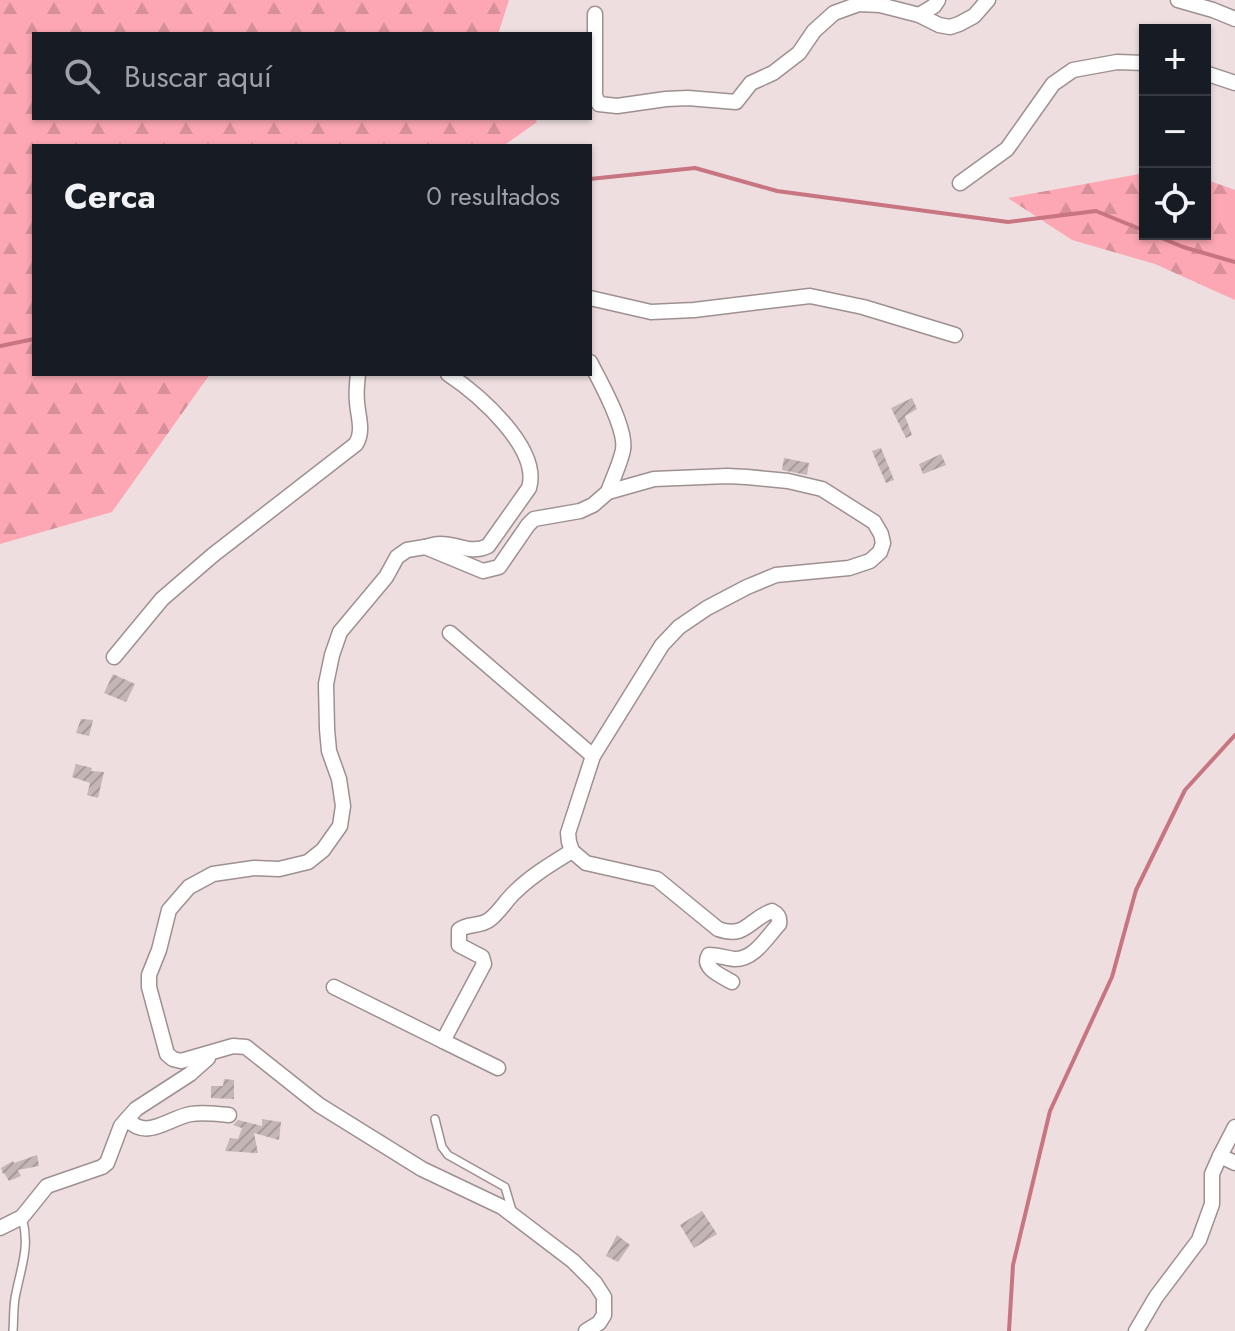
<!DOCTYPE html>
<html lang="es">
<meta charset="utf-8">
<style>
body{margin:0;font-family:Jost,sans-serif;background:#20242c;color:#f1f3f6}
.controls{position:absolute;right:24px;top:24px;display:grid;overflow:hidden;border-radius:0px;box-shadow:0 2px 6px #0004}
.controls button{width:72px;height:72px;display:grid;place-items:center;padding:0;border:0;border-bottom:2px solid #363941;background:#171b24;color:#f1f3f6;font:40px sans-serif}
.list{margin:0;padding:0;list-style:none}
h2{display:flex;justify-content:space-between;align-items:center;height:104px;margin:0;padding:0 32px;font-size:34px}
h2 small{font-size:26px;font-weight:400;color:#9ea1a6}
.icon{flex:none;width:44px;height:44px;fill:none;stroke:currentColor;stroke-width:2;stroke-linecap:round;stroke-linejoin:round}
.map{position:relative;flex:none;width:1235px;height:1331px;overflow:hidden}
.search{position:absolute;background:#171b24;box-shadow:0 2px 6px #0004;left:32px;top:32px;width:560px;height:88px;display:flex;align-items:center;gap:20px;box-sizing:border-box;padding:0 28px;border-radius:0px;color:#9ea1a6;font-size:30px}
.panel{position:absolute;background:#171b24;box-shadow:0 2px 6px #0004;left:32px;top:144px;width:560px;height:232px;border-radius:0px}
.map>svg:first-child{display:block}
.forest{fill:url(#forest-firs)}
.lines{fill:none;stroke-linecap:round;stroke-linejoin:round}
.stream{stroke:#c77581;stroke-width:4}
.building{fill:url(#building-hatch)}
.service-casing{stroke:#9e9091;stroke-width:10}
.minor-casing{stroke:#9e9091;stroke-width:17}
.service{stroke:#fff;stroke-width:7}
.minor{stroke:#fff;stroke-width:14}
</style>
<div class="map">
<svg width="1235" height="1331" viewBox="0 0 1235 1331">
<defs>
<pattern id="forest-firs" width="22" height="20" patternUnits="userSpaceOnUse" patternTransform="scale(2)"><rect width="22" height="20" fill="#fca7b3"/><path d="M5 1l3.5 6h-7zM16 11l3.5 6h-7z" fill="#d78f99"/></pattern>
<pattern id="building-hatch" width="6" height="6" patternUnits="userSpaceOnUse" patternTransform="scale(2)"><rect width="6" height="6" fill="#c4b5b7"/><path d="M-1 1l2-2M0 6l6-6M5 7l2-2" fill="none" stroke="#a79a9c"/></pattern>
</defs>
<rect width="100%" height="100%" fill="#eedee0"/>
<!-- forest -->
<g class="forest">
<polygon points="0,0 509,0 498,34 34,34 34,118 535,118 537,122 503,146 34,146 34,374 210,374 112,512 0,544"/>
<polygon points="1145,173 1145,234 1205,234 1205,179 1235,190 1235,300 1155,264 1072,240 1008,198"/>
</g>
<g class="lines">
<!-- stream -->
<g class="stream">
<polyline points="590,179 695,168 777,191 1008,222 1096,211 1145,231"/>
<polyline points="1152,234 1183,247 1235,262"/>
<polyline points="0,346 34,339"/>
<polyline points="1009,1331 1013,1265 1050,1111 1112,977 1136,890 1185,790 1235,735"/>
</g>
</g>
<!-- building -->
<g class="building">
<polygon points="912,398 917,409 905,416 912,435 906,438 891,408"/>
<polygon points="881,448 894,480 886,483 872,451"/>
<polygon points="941,454 946,465 923,474 919,464"/>
<polygon points="784,458 809,463 807,475 782,470"/>
<polygon points="113,674 135,684 126,702 104,693"/>
<polygon points="81,719 93,720 89,736 76,733"/>
<polygon points="76,764 92,768 91,771 104,772 98,798 87,795 90,783 72,777"/>
<polygon points="224,1079 234,1080 234,1099 211,1098 211,1086 223,1086"/>
<polygon points="262,1119 281,1122 279,1140 254,1133 258,1153 225,1151 230,1138 238,1139 242,1128 233,1125 238,1120 262,1126"/>
<polygon points="37,1155 39,1166 18,1170 21,1176 9,1181 4,1173 3,1174 1,1168 13,1161 14,1163"/>
<polygon points="702,1211 717,1234 694,1248 680,1225"/>
<polygon points="617,1235 630,1245 618,1262 606,1256"/>
</g>
<g class="lines">
<defs>
<g id="service">
<polyline points="435,1119 442,1147 448,1155 505,1187 513,1214"/>
<path d="M13 1331C14 1318 13 1305 16 1293 22 1264 30 1246 22 1217"/>
</g>
<g id="minor">
<polyline points="1178,0 1213,10 1235,19"/>
<polyline points="595,14 595,96 599,104 617,106 666,99 688,98 736,102 751,83 773,73 799,53 814,31 834,13 859,4 880,5 919,15 939,25 950,27 959,24 974,16 988,0"/>
<polyline points="919,15 934,6 938,0"/>
<polyline points="1205,73 1235,83"/>
<polyline points="960,183 1007,149 1053,84 1073,70 1117,62 1145,63"/>
<polyline points="590,298 651,312 694,310 810,296 863,307 955,335"/>
<path d="M590 362C600 381 627 429 623 450 620 464 613 478 608 492"/>
<path d="M425 547C430 546 434 544 439 544 457 543 470 555 488 546L529 488C541 448 478 394 448 374"/>
<polyline points="450,633 593,756"/>
<path d="M114 657 162 599 213 555 356 444C364 431 358 417 357 402 356 393 357 383 358 374"/>
<path d="M334 987 443 1041 484 964 482 957 459 945V930C468 923 479 927 489 920 499 913 506 900 515 892 532 875 553 863 572 851"/>
<polyline points="443,1041 498,1068"/>
<path d="M127 1119C147 1141 168 1118 191 1114 204 1112 217 1114 229 1115"/>
<polyline points="1220,1156 1235,1163"/>
<polyline points="0,1228 22,1217 47,1186 102,1167 107,1163 121,1126 136,1109 190,1074 208,1058"/>
<path d="M586 1331 599 1323 604 1315V1297L595 1283 573 1261 502 1207 422 1169 319 1105 246 1047 233 1046 181 1061 173 1059 167 1054 149 987V975L159 950 169 910 189 887 213 874 254 868 279 869 308 862 323 850 340 826 343 806 339 779 329 751 327 729 326 684 332 655 340 632 386 577 397 557 407 550 425 547 483 571 499 567 528 525 534 519 580 511 593 505 608 492 654 479 727 476 747 477 788 481 822 489 874 522 881 534 883 543 880 552 870 561 849 568 776 575 747 587 707 608 679 627 662 645 593 756 568 833 569 842 572 851 586 863 657 879 718 929C746 939 749 919 772 911 778 914 780 918 779 924 767 937 754 960 734 959 726 958 717 955 709 955 701 968 722 976 732 982"/>
<polyline points="1136,1331 1156,1297 1199,1240 1212,1204 1212,1174 1220,1156 1235,1127"/>
</g>
</defs>
<!-- service casing -->
<use href="#service" class="service-casing"/>
<!-- minor casing -->
<use href="#minor" class="minor-casing"/>
<!-- service -->
<use href="#service" class="service"/>
<!-- minor -->
<use href="#minor" class="minor"/>
</g>
</svg>
<div class="controls">
<button>+</button>
<button>−</button>
<button><svg class="icon" aria-label="locate" viewBox="0 0 24 24"><circle cx="12" cy="12" r="6"/><path d="M12 2v4M12 18v4M2 12h4M18 12h4"/></svg></button>
</div>
<div class="search"><svg class="icon" aria-label="search" viewBox="0 0 24 24"><circle cx="10" cy="10" r="6"/><path d="M15 15l6 6"/></svg>Buscar aquí</div>
<section class="panel">
<h2>Cerca<small>0 resultados</small></h2>
<ul class="list">
</ul>
</section>
</div>
